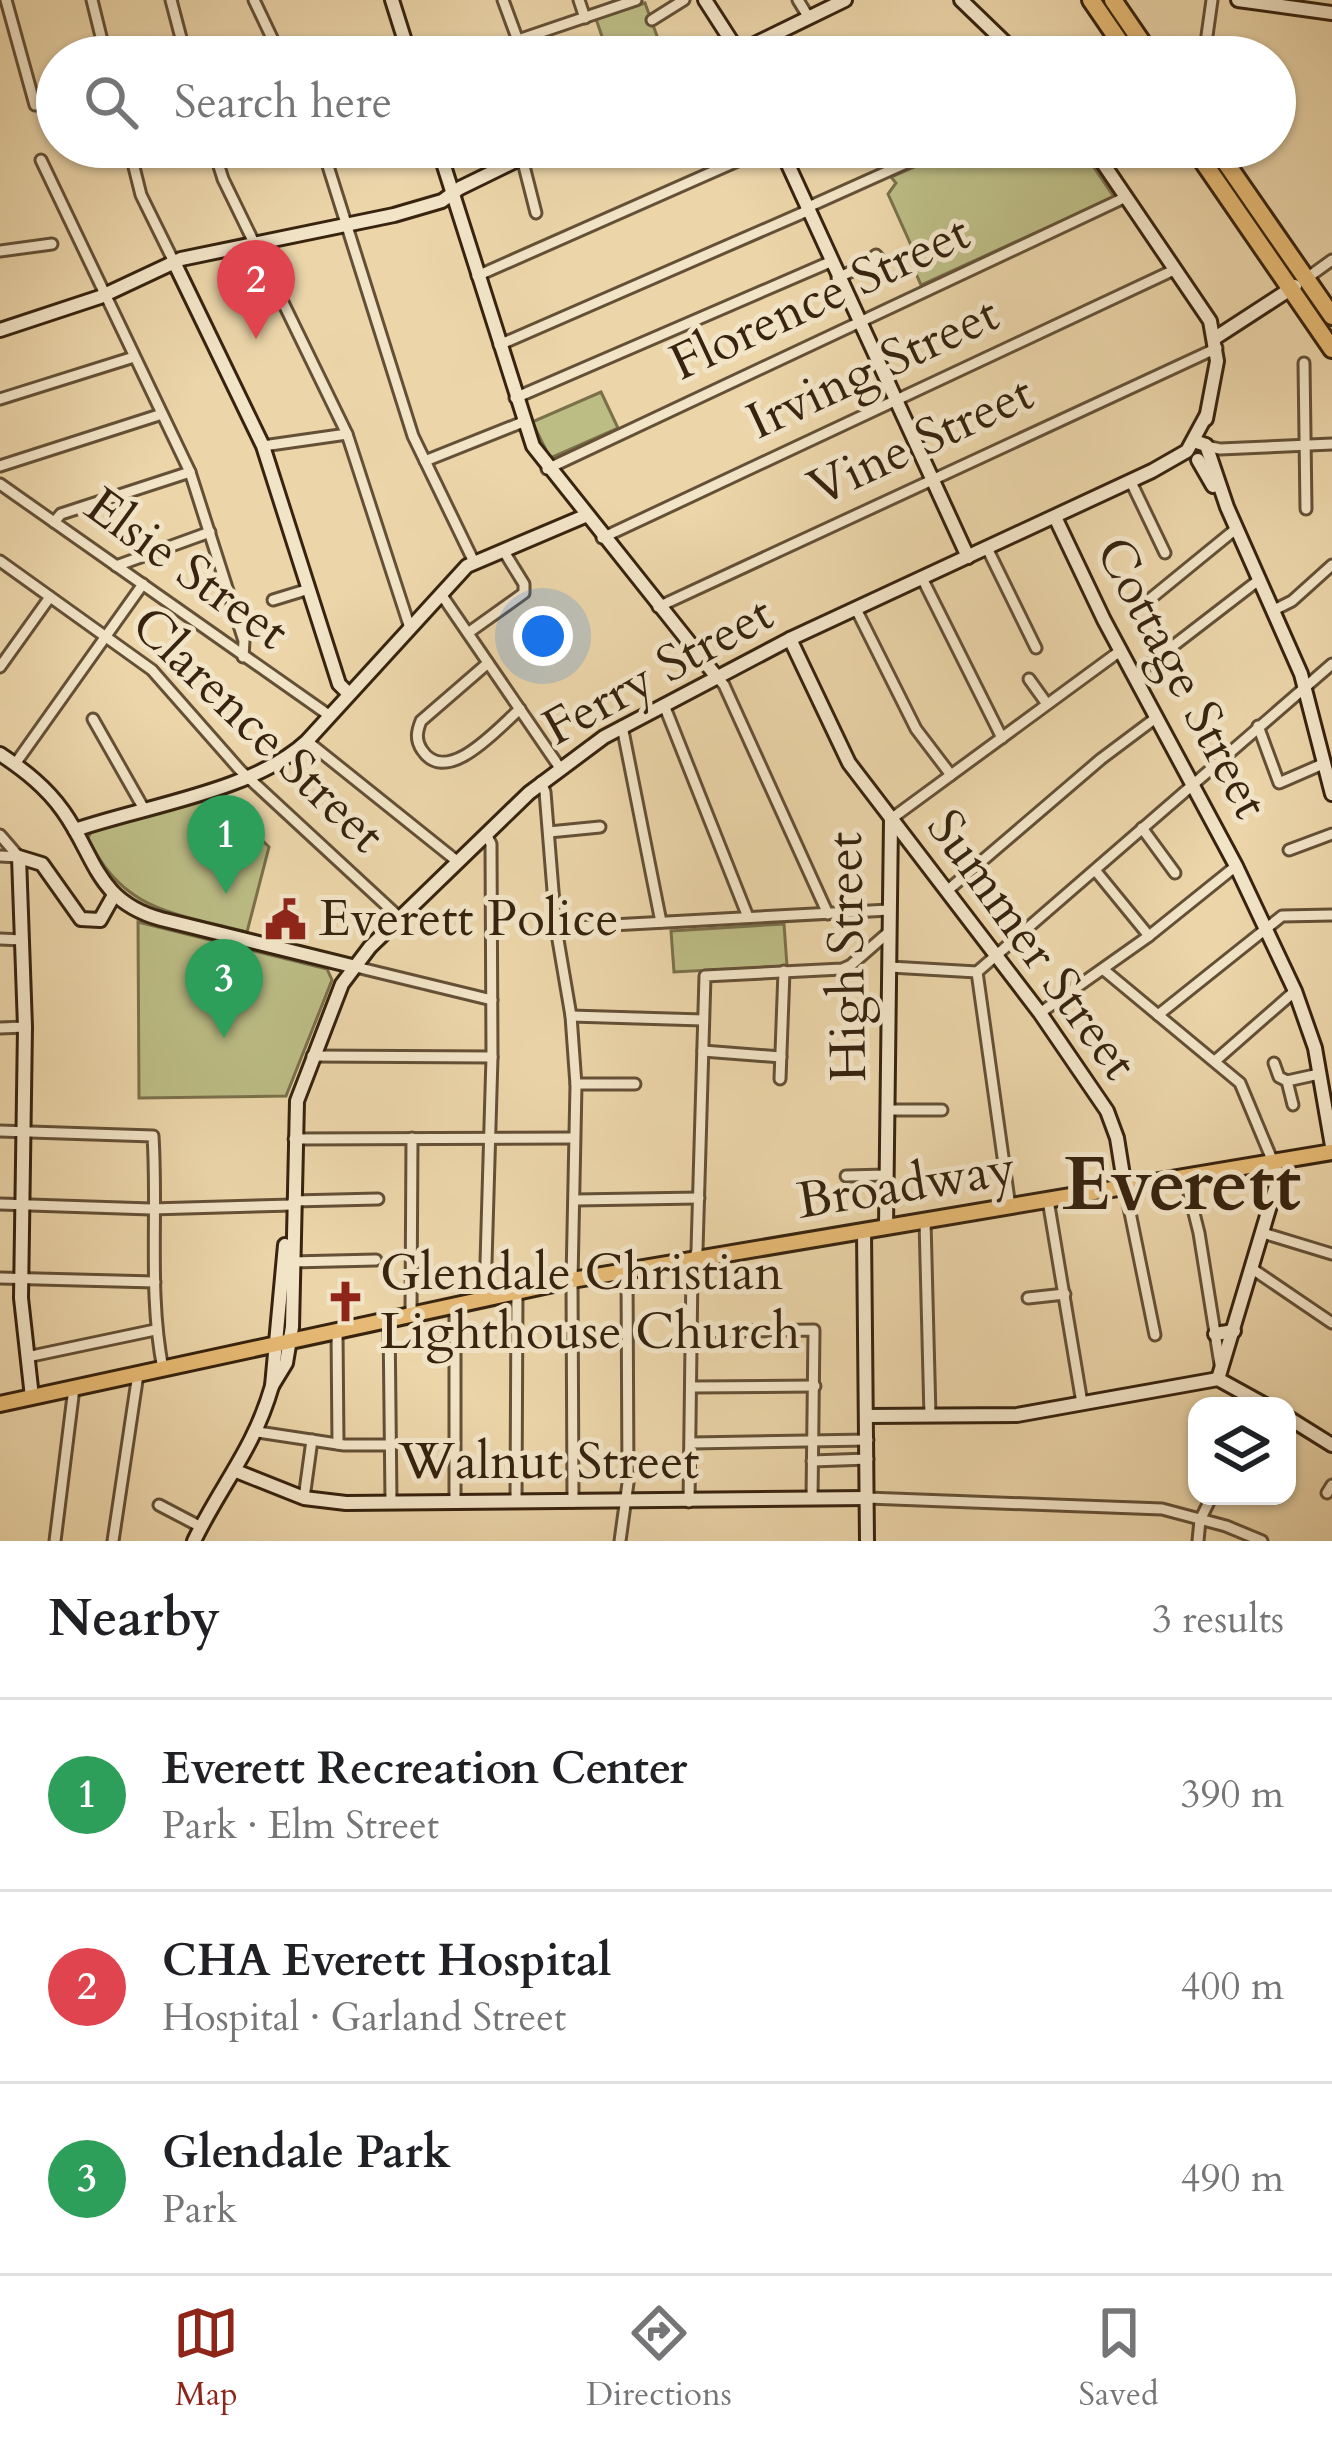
<!DOCTYPE html>
<meta charset="utf-8">
<style>
body{margin:0;font-family:Cardo,serif;background:#f6f6f6;color:#202124}
.controls{position:absolute;right:36px;bottom:36px;display:grid;overflow:hidden;border-radius:24px;box-shadow:0 3px 9px #0004}
.controls button{width:108px;height:108px;display:grid;place-items:center;padding:0;border:0;border-bottom:3px solid #e0e0e0;background:#fff;color:#202124;font:60px sans-serif}
.you{position:absolute;left:543px;top:636px;width:42px;height:42px;margin:-30px;border:9px solid #fff;border-radius:50%;background:#1a73e8;box-shadow:0 0 0 18px #1a73e833}
.badge{display:grid;place-items:center;width:78px;height:78px;border-radius:50%;background:#8f2418;color:#fff;font-size:39px;font-weight:700}
.pin{position:absolute;translate:-50% -99px;filter:drop-shadow(0 3px 6px #0008)}
.pin::after{content:'';position:absolute;top:63px;width:42px;height:36px;background:inherit;clip-path:polygon(0 0,100% 0,50% 100%)}
.list{margin:0;padding:0;list-style:none}
h2{display:flex;justify-content:space-between;align-items:center;height:156px;margin:0;padding:0 48px;font-size:51px}
h2 small{font-size:39px;font-weight:400;color:#757577}
.list li{display:grid;grid-template-columns:78px 1fr auto;gap:36px;align-items:center;box-sizing:border-box;height:192px;padding:0 48px;border-top:3px solid #e0e0e0}
.list b{display:block;font-size:45px;white-space:nowrap}
.list p{margin:0;font-size:39px;white-space:nowrap;color:#757577}
.list em{font-size:39px;font-style:normal;color:#757577}
.icon{flex:none;width:66px;height:66px;fill:none;stroke:currentColor;stroke-width:2;stroke-linecap:round;stroke-linejoin:round}
.map{position:relative;flex:none;width:1332px;height:1541px;overflow:hidden}
.search{position:absolute;background:#fff;box-shadow:0 3px 9px #0004;left:36px;right:36px;top:36px;height:132px;display:flex;align-items:center;gap:30px;box-sizing:border-box;padding:0 42px;border-radius:66px;color:#757577;font-size:45px}
.sheet{height:732px;background:#fff}
nav{display:flex;justify-content:space-around;align-items:center;box-sizing:border-box;height:168px;border-top:3px solid #e0e0e0;background:#fff;font-size:33px;color:#757577}
nav a{display:grid;justify-items:center;gap:6px}
nav .on{color:#8f2418}
.map>svg:first-child{display:block}
.green{fill:#bcbc85;stroke:#7a704a;stroke-width:3}
.lines{fill:none;stroke-linecap:round;stroke-linejoin:round}
.street-casing{stroke:#645036;stroke-width:15}
.secondary-casing{stroke:#37230f;stroke-width:18}
.primary-casing{stroke:#37230f;stroke-width:20}
.highway-casing{stroke:#37230f;stroke-width:22}
.street{stroke:#f2e4c7;stroke-width:9}
.secondary{stroke:#f2e4c7;stroke-width:12}
.primary{stroke:#e6ba74;stroke-width:14}
.highway{stroke:#e6ba74;stroke-width:16}
.labels{text-anchor:middle;dominant-baseline:central;stroke-width:10;stroke-linejoin:round;paint-order:stroke}
.street-label{font-size:51px;fill:#37230f;stroke:#f2e4c7}
.poi-label{font-size:51px;fill:#37230f;stroke:#f2e4c7;text-anchor:start}
.town-label{font-size:75px;font-weight:bold;fill:#37230f;stroke:#f2e4c7}
</style>
<div class="map">
<svg width="1332" height="1541" viewBox="0 0 1332 1541">
<rect width="100%" height="100%" fill="#ebd5a9"/>
<filter id="stains"><feTurbulence type="fractalNoise" baseFrequency=".00167" numOctaves="4"/><feColorMatrix values="0 0 0 0 .2 0 0 0 0 .09 0 0 0 0 .02 0 0 0 .5 -.17"/></filter>
<radialGradient id="worn" r=".72"><stop offset=".6" stop-color="#630" stop-opacity="0"/><stop offset="1" stop-color="#630" stop-opacity=".3"/></radialGradient>
<!-- green -->
<g class="green">
<polygon points="645,3 661,47 629,57 609,57 596,19"/>
<polygon points="960,147 998,147 1004,159 1029,147 1080,147 1114,197 921,285 914,269 920,265 888,194 896,183 891,177"/>
<polygon points="601,392 618,428 550,458 532,422"/>
<path d="M215 794 269 847 247 932C175 913 122 912 88 838L91 832Z"/>
<polygon points="138,922 327,969 332,980 286,1096 139,1098"/>
<polygon points="784,924 787,966 674,972 671,931"/>
</g>
<g class="lines">
<defs>
<g id="street">
<polyline points="6,0 35,105 57,98"/>
<polyline points="92,0 106,57"/>
<polyline points="171,0 186,57"/>
<polyline points="254,0 281,57"/>
<polyline points="503,0 524,57"/>
<polyline points="579,0 585,18"/>
<polyline points="798,0 809,18"/>
<polyline points="652,20 684,0"/>
<polyline points="518,40 636,0"/>
<polyline points="974,57 1004,41"/>
<polyline points="1204,57 1212,0"/>
<polyline points="129,147 141,195 174,262"/>
<polyline points="213,147 223,179 347,434 410,628"/>
<polyline points="322,147 413,436 474,562"/>
<polyline points="215,154 235,147"/>
<polyline points="522,158 536,213"/>
<polyline points="41,160 190,472 244,641 243,657"/>
<polyline points="806,208 942,147"/>
<polyline points="0,251 52,244"/>
<polygon points="876,255 881,261 874,266 870,260"/>
<polyline points="477,276 769,147"/>
<polyline points="837,278 870,263"/>
<polyline points="1307,278 1332,260"/>
<polyline points="499,345 807,211"/>
<polyline points="1304,363 1306,509"/>
<polyline points="515,398 830,262"/>
<polyline points="0,399 134,357"/>
<polyline points="263,446 347,434"/>
<polyline points="1206,446 1220,449 1332,444"/>
<polyline points="425,461 523,422"/>
<polyline points="0,466 162,414"/>
<polyline points="547,469 1126,197"/>
<polyline points="1131,482 1165,553"/>
<polyline points="0,484 330,716"/>
<polyline points="54,522 61,514 190,472"/>
<polyline points="602,538 1176,269"/>
<polyline points="987,548 1036,648"/>
<polyline points="0,561 152,670 240,770 400,918"/>
<polyline points="116,566 210,532"/>
<polyline points="922,578 1002,738"/>
<polyline points="441,594 560,768"/>
<polyline points="273,600 309,589"/>
<polyline points="1144,604 1237,528"/>
<polyline points="658,607 1217,348"/>
<polyline points="856,609 916,729 951,775"/>
<polyline points="1274,610 1292,601 1332,565"/>
<polyline points="468,633 524,593 524,584 503,550"/>
<path d="M488 663 421 721C417 731 415 740 422 750 447 788 499 727 520 709"/>
<polyline points="0,667 50,597"/>
<polyline points="716,676 724,685 828,914"/>
<polyline points="1134,676 1260,579"/>
<polyline points="1029,679 1047,704"/>
<polyline points="664,705 748,917"/>
<polyline points="93,719 144,809"/>
<polyline points="622,726 661,922"/>
<polyline points="1258,726 1279,783 1325,763"/>
<polyline points="307,741 458,862"/>
<polyline points="15,764 143,584"/>
<polyline points="541,782 545,792 556,928 571,1016 576,1085 572,1280 573,1502"/>
<polyline points="891,819 1120,651"/>
<polyline points="1142,828 1175,873"/>
<polyline points="549,832 600,827"/>
<polyline points="0,835 19,857"/>
<polyline points="1289,850 1332,834"/>
<polyline points="0,856 19,857"/>
<polyline points="1095,870 1149,936"/>
<polyline points="948,890 1101,759 1157,717"/>
<polyline points="556,928 889,910"/>
<polyline points="0,939 23,940"/>
<polyline points="352,966 492,1000"/>
<polyline points="890,967 977,972"/>
<polyline points="1104,970 1240,1083 1273,1162"/>
<polyline points="977,972 1332,664"/>
<polyline points="977,972 1010,1207"/>
<polyline points="1040,1013 1149,936 1236,866"/>
<polyline points="1158,1015 1282,916 1332,915"/>
<polyline points="571,1016 703,1020"/>
<polyline points="0,1028 25,1027"/>
<polyline points="703,1051 781,1057"/>
<polyline points="312,1056 492,1057"/>
<polyline points="1215,1061 1295,991"/>
<polyline points="1274,1063 1279,1077 1287,1081"/>
<polyline points="780,1079 784,971"/>
<polyline points="576,1084 635,1084"/>
<polyline points="1293,1105 1287,1081 1319,1074"/>
<polyline points="888,1110 942,1110"/>
<path d="M0 1131 153 1136C158 1214 148 1293 163 1369"/>
<polyline points="294,1139 574,1138"/>
<polyline points="846,1176 886,1175"/>
<polyline points="1185,1177 1199,1233 1220,1364"/>
<polyline points="1125,1188 1155,1335"/>
<polyline points="575,1200 699,1198"/>
<polyline points="1048,1200 1082,1403"/>
<polyline points="293,1201 378,1199"/>
<polyline points="0,1204 151,1209 292,1205"/>
<polyline points="925,1221 930,1416"/>
<polyline points="1263,1233 1332,1254"/>
<polyline points="291,1262 376,1260"/>
<polyline points="1254,1270 1332,1323"/>
<polyline points="0,1278 155,1282"/>
<polyline points="485,1297 492,1057 491,844 486,834"/>
<polyline points="1028,1298 1065,1294"/>
<polyline points="411,1315 412,1138"/>
<polyline points="389,1319 391,1501"/>
<polyline points="337,1331 338,1444"/>
<polyline points="693,1332 814,1330 812,1499"/>
<polyline points="27,1357 155,1330"/>
<polyline points="693,1387 815,1386"/>
<polyline points="258,1432 344,1445 390,1445"/>
<polyline points="691,1443 868,1440"/>
<polyline points="812,1461 868,1459"/>
<polyline points="1327,1493 1332,1485"/>
<polyline points="304,1498 312,1440"/>
<polyline points="867,1498 1162,1509 1226,1526 1262,1541"/>
<polyline points="455,1501 455,1304"/>
<polyline points="516,1502 517,1291"/>
<polyline points="689,1502 692,1269 697,1250 705,976 842,969 851,965 890,931"/>
<polyline points="159,1505 201,1527"/>
<polyline points="55,1541 74,1388"/>
<polyline points="113,1541 138,1374"/>
<polyline points="620,1541 628,1483 627,1271"/>
<polyline points="1198,1541 1200,1520 1212,1496"/>
</g>
<g id="secondary">
<polyline points="392,0 410,57"/>
<polyline points="705,0 741,56"/>
<polyline points="961,0 1020,57"/>
<polyline points="1238,0 1332,13"/>
<polyline points="728,57 845,0"/>
<polyline points="438,147 533,446 716,676"/>
<polyline points="780,147 968,557"/>
<polyline points="1092,147 1210,321 1217,361 1206,419"/>
<polyline points="174,262 263,446 339,684 349,694"/>
<polyline points="0,330 100,297 181,259 394,215 442,201 460,188 544,147"/>
<polyline points="1215,338 1295,286"/>
<polyline points="1194,441 1206,445 1227,507 1301,674 1332,794"/>
<polyline points="1198,460 1213,486"/>
<polyline points="1055,517 1104,620 1236,866 1295,991 1315,1048 1332,1146"/>
<polyline points="790,639 849,763 1040,1013 1107,1111 1117,1138 1125,1188"/>
<path d="M0 754C24 770 46 787 63 811 96 857 96 901 161 919L352 966"/>
<path d="M75 830C144 806 254 791 307 741L467 566 585 516"/>
<polyline points="886,1227 891,820"/>
<polyline points="864,1231 867,1541"/>
<polyline points="1215,1334 1234,1331"/>
<polyline points="1218,1379 1278,1179 1273,1162"/>
<polyline points="272,1386 286,1363 292,1327 297,1101 342,984 370,947 529,793 604,737 790,639 1152,471 1187,451 1206,416"/>
<polyline points="32,1397 21,1298 25,1027 19,857 42,864 81,919 100,920 114,895"/>
<polyline points="868,1416 1017,1415 1218,1379 1267,1406"/>
<polyline points="1287,1417 1332,1445"/>
<polyline points="236,1471 304,1498 346,1503 867,1498"/>
<path d="M194 1541C221 1485 254 1449 272 1386L285 1245"/>
</g>
<polyline id="primary" points="0,1404 572,1280 1332,1152"/>
<g id="highway">
<polyline points="1091,0 1130,57"/>
<polyline points="1113,0 1152,57"/>
<polyline points="1193,147 1332,349"/>
<polyline points="1215,147 1332,316"/>
</g>
</defs>
<!-- street casing -->
<use href="#street" class="street-casing"/>
<!-- secondary casing -->
<use href="#secondary" class="secondary-casing"/>
<!-- primary casing -->
<use href="#primary" class="primary-casing"/>
<!-- highway casing -->
<use href="#highway" class="highway-casing"/>
<!-- street -->
<use href="#street" class="street"/>
<!-- secondary -->
<use href="#secondary" class="secondary"/>
<!-- primary -->
<use href="#primary" class="primary"/>
<!-- highway -->
<use href="#highway" class="highway"/>
</g>
<!-- icons -->
<defs>
<symbol id="civic-bare" viewBox="-9 -9 18 18"><path d="M-.6-6.5H3V-4.5H.6V-3L4-1V1h2V6H-6V1h2V-1L-.6-3ZM-1.2 2.5V6h2.4V2.5Z" fill="#8f2418" stroke="#f2e4c7" stroke-width="2.5" paint-order="stroke"/></symbol>
<symbol id="church-bare" viewBox="-9 -9 18 18"><path d="M-1.2-6h2.4v3.5h3.3v2.4h-3.3V6h-2.4V-.1h-3.3v-2.4h3.3Z" fill="#8f2418" stroke="#f2e4c7" stroke-width="2.5" paint-order="stroke"/></symbol>
</defs>
<g fill-rule="evenodd">
<use href="#civic-bare" x="256" y="890" width="59" height="59"/>
<use href="#church-bare" x="316" y="1272" width="59" height="59"/>
</g>
<g class="labels">
<!-- street labels -->
<g class="street-label">
<text transform="translate(820 298) rotate(-25)">Florence Street</text>
<text transform="translate(873 368) rotate(-25)">Irving Street</text>
<text transform="translate(921 441) rotate(-25)">Vine Street</text>
<text transform="translate(187 569) rotate(36)">Elsie Street</text>
<text transform="translate(658 671) rotate(-29)">Ferry Street</text>
<text transform="translate(1182 678) rotate(62)">Cottage Street</text>
<text transform="translate(258 730) rotate(44)">Clarence Street</text>
<text transform="translate(1032 945) rotate(54)">Summer Street</text>
<text transform="translate(847 957) rotate(-91)">High Street</text>
<text transform="translate(906 1185) rotate(-9)">Broadway</text>
<text x="549" y="1462">Walnut Street</text>
</g>
<!-- poi labels -->
<g class="poi-label">
<text x="319" y="919">Everett Police</text>
<text x="380" y="1273">Glendale Christian<tspan x="380" dy="59">Lighthouse Church</tspan></text>
</g>
<!-- town labels -->
<g class="town-label">
<text x="1182" y="1185">Everett</text>
</g>
</g>
<rect width="100%" height="100%" filter="url(#stains)"/>
<rect width="100%" height="100%" fill="url(#worn)"/>
</svg>
<div class="controls">
<button><svg class="icon" aria-label="layers" viewBox="0 0 24 24"><path d="M12 4l9 5-9 5-9-5zM3 14l9 5 9-5"/></svg></button>
</div>
<div class="you"></div>
<div class="pin badge" style="left:226px;top:894px;background:#2e9e5b">1</div>
<div class="pin badge" style="left:256px;top:339px;background:#e0444e">2</div>
<div class="pin badge" style="left:224px;top:1038px;background:#2e9e5b">3</div>
<div class="search"><svg class="icon" aria-label="search" viewBox="0 0 24 24"><circle cx="10" cy="10" r="6"/><path d="M15 15l6 6"/></svg>Search here</div>
</div>
<section class="sheet">
<h2>Nearby<small>3 results</small></h2>
<ul class="list">
<li><span class="badge" style="background:#2e9e5b">1</span><div><b>Everett Recreation Center</b><p>Park · Elm Street</p></div><em>390 m</em></li>
<li><span class="badge" style="background:#e0444e">2</span><div><b>CHA Everett Hospital</b><p>Hospital · Garland Street</p></div><em>400 m</em></li>
<li><span class="badge" style="background:#2e9e5b">3</span><div><b>Glendale Park</b><p>Park</p></div><em>490 m</em></li>
</ul>
</section>
<nav>
<a class="on"><svg class="icon" aria-label="map" viewBox="0 0 24 24"><path d="M3 6l6-2 6 2 6-2v14l-6 2-6-2-6 2zM9 4v14M15 6v14"/></svg>Map</a>
<a><svg class="icon" aria-label="directions" viewBox="0 0 24 24"><path d="M12 3l9 9-9 9-9-9zM9 14v-3h6M13 9l2 2-2 2"/></svg>Directions</a>
<a><svg class="icon" aria-label="saved" viewBox="0 0 24 24"><path d="M7 4h10v16l-5-4-5 4z"/></svg>Saved</a>
</nav>
